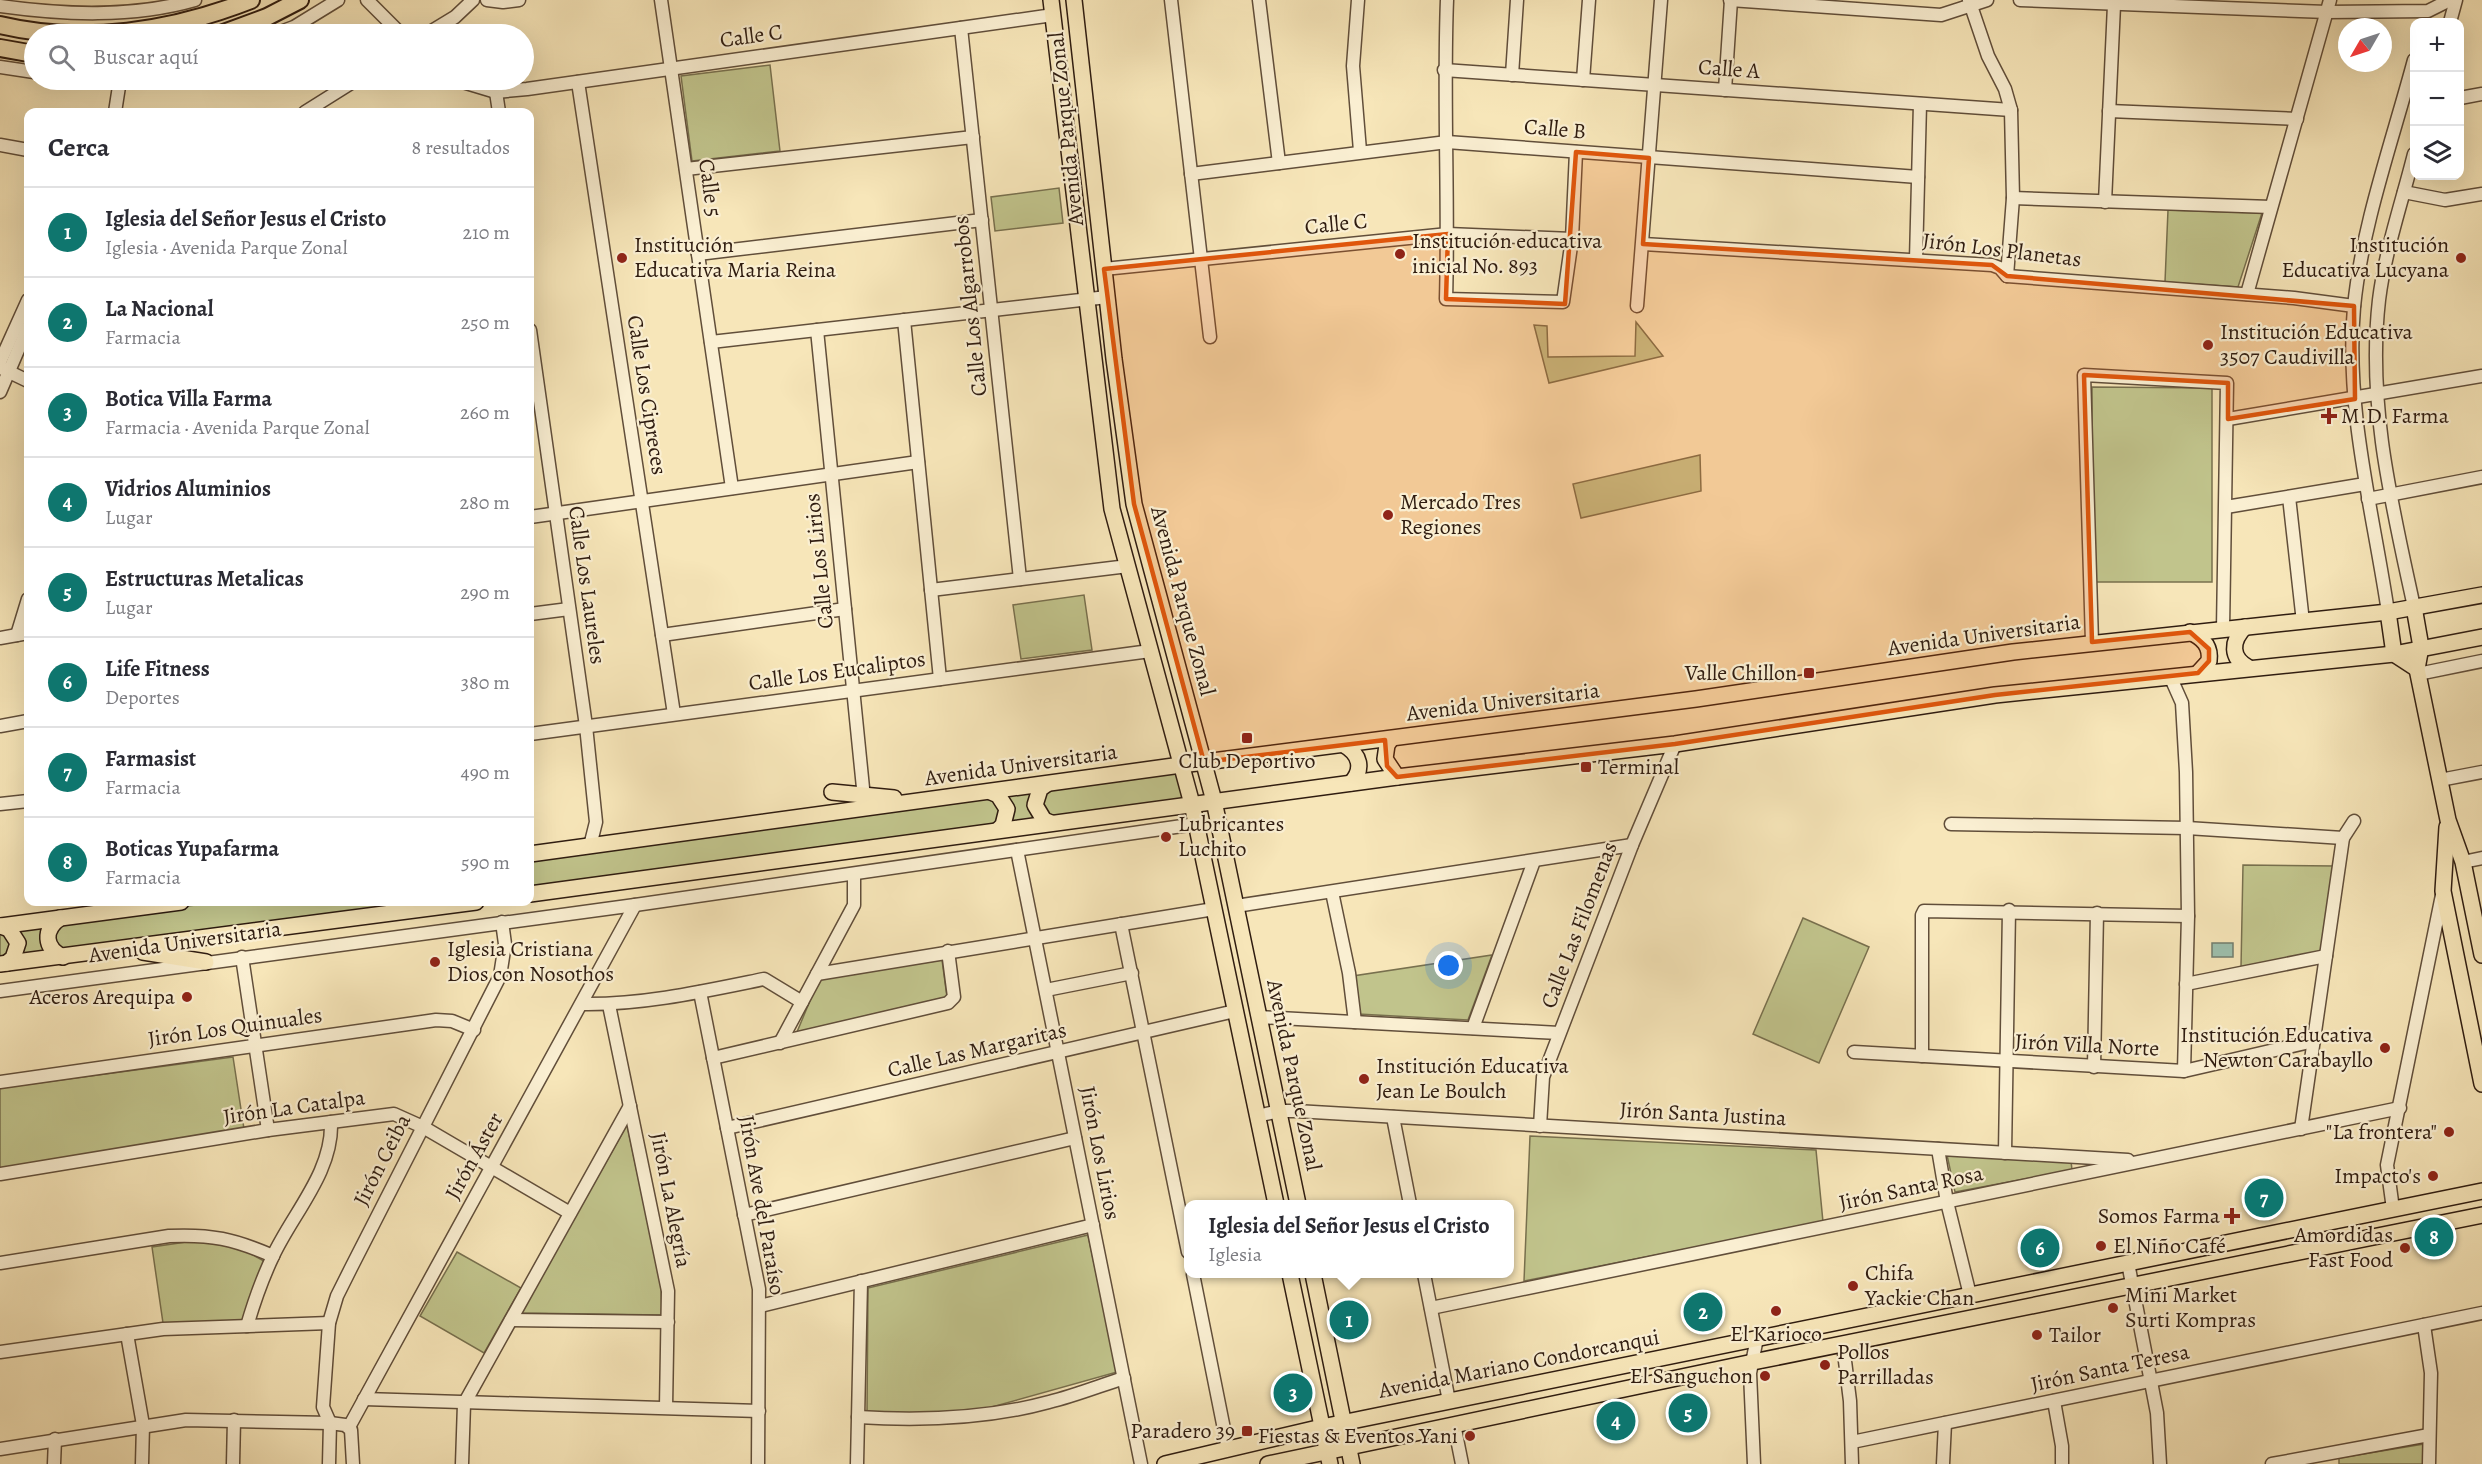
<!DOCTYPE html>
<html lang="es">
<meta charset="utf-8">
<style>
body{margin:0;font-family:Alegreya,serif;background:#f2f2f3;color:#2b2b33}
.controls{position:absolute;right:18px;top:18px;display:grid;overflow:hidden;border-radius:12px;box-shadow:0 6px 24px #0002}
.controls button{width:54px;height:54px;display:grid;place-items:center;padding:0;border:0;border-bottom:2px solid #e1e1e2;background:#fff;color:#2b2b33;font:30px sans-serif}
.compass{position:absolute;left:2338px;top:18px;width:54px;height:54px;border-radius:50%;background:#fff;box-shadow:0 6px 24px #0002;rotate:231deg}
.you{position:absolute;left:1449px;top:966px;width:21px;height:21px;margin:-15px;border:4px solid #fff;border-radius:50%;background:#1a73e8;box-shadow:0 0 0 9px #1a73e833}
.badge{display:grid;place-items:center;width:39px;height:39px;border-radius:50%;background:#0f766e;color:#fff;font-size:20px;font-weight:700}
.pin{position:absolute;translate:-50% -50%;border:3px solid #fff;box-shadow:0 2px 6px #0006}
.popup{position:absolute;left:1184px;top:1200px;width:330px;height:78px;box-sizing:border-box;display:grid;place-content:center;border-radius:12px;background:#fff;filter:drop-shadow(0 2px 4px #0005);font-size:20px;white-space:nowrap;color:#7c7c81}
.popup b{font-size:22px;color:#2b2b33}
.popup::after{content:'';position:absolute;left:50%;top:100%;margin-left:-12px;border:12px solid transparent;border-top-color:#fff}
.list{margin:0;padding:0;list-style:none}
h2{display:flex;justify-content:space-between;align-items:center;height:78px;margin:0;padding:0 24px;font-size:26px}
h2 small{font-size:20px;font-weight:400;color:#7c7c81}
.list li{display:grid;grid-template-columns:39px 1fr auto;gap:18px;align-items:center;box-sizing:border-box;height:90px;padding:0 24px;border-top:2px solid #e1e1e2}
.list b{display:block;font-size:22px;white-space:nowrap}
.list p{margin:0;font-size:20px;white-space:nowrap;color:#7c7c81}
.list em{font-size:20px;font-style:normal;color:#7c7c81}
.icon{flex:none;width:33px;height:33px;fill:none;stroke:currentColor;stroke-width:2;stroke-linecap:round;stroke-linejoin:round}
.map{position:relative;flex:none;width:2482px;height:1464px;overflow:hidden}
.search{position:absolute;background:#fff;box-shadow:0 6px 24px #0002;left:24px;top:24px;width:510px;height:66px;display:flex;align-items:center;gap:15px;box-sizing:border-box;padding:0 21px;border-radius:33px;color:#7c7c81;font-size:22px}
.panel{position:absolute;background:#fff;box-shadow:0 6px 24px #0002;left:24px;top:108px;width:510px;height:798px;border-radius:12px}
.map>svg:first-child{display:block}
.green{fill:#c1c48c;stroke:#78704e;stroke-width:1.5}
.water{fill:#9dc0ae;stroke:#717e6f;stroke-width:1.5}
.lines{fill:none;stroke-linecap:round;stroke-linejoin:round}
.minor-casing{stroke:#614e3a;stroke-width:15}
.major-casing{stroke:#2f1c10;stroke-width:18}
.highway-casing{stroke:#2f1c10;stroke-width:20}
.minor{stroke:#faefd2;stroke-width:12}
.major{stroke:#f7e6b9;stroke-width:15}
.highway{stroke:#f7e6b9;stroke-width:16}
.marked{fill:#df560c;fill-opacity:0.2;stroke:#df560c;stroke-width:4.5;stroke-linejoin:round}
.poi-dot{fill:#8f2418;stroke:#faefd2;stroke-width:2}
.labels{text-anchor:middle;dominant-baseline:central;stroke-width:4.5;stroke-linejoin:round;paint-order:stroke}
.street-label{font-size:22px;fill:#2f1c10;stroke:#faefd2}
.poi-label{font-size:22px;fill:#2f1c10;stroke:#faefd2;text-anchor:start}
</style>
<div class="map">
<svg width="2482" height="1464" viewBox="0 0 2482 1464">
<rect width="100%" height="100%" fill="#f7e6b9"/>
<filter id="stains"><feTurbulence type="fractalNoise" baseFrequency=".00333" numOctaves="4"/><feColorMatrix values="0 0 0 0 .2 0 0 0 0 .09 0 0 0 0 .02 0 0 0 .5 -.17"/></filter>
<radialGradient id="worn" r=".72"><stop offset=".6" stop-color="#630" stop-opacity="0"/><stop offset="1" stop-color="#630" stop-opacity=".3"/></radialGradient>
<!-- green -->
<g class="green">
<polygon points="770,65 780,151 692,161 681,76"/>
<polygon points="1059,188 1063,223 995,231 991,197"/>
<polygon points="2168,210 2262,213 2238,287 2165,282"/>
<polygon points="1636,322 1663,356 1549,383 1534,325 1547,326 1548,357 1635,356"/>
<polygon points="2092,387 2212,388 2212,582 2092,582"/>
<polygon points="1700,455 1701,491 1581,518 1573,484"/>
<polygon points="1084,595 1092,650 1021,659 1013,605"/>
<polygon points="1177,771 1183,800 530,889 530,859"/>
<polygon points="2243,865 2335,866 2321,952 2241,967"/>
<polygon points="219,902 434,902 0,959 0,930"/>
<polygon points="1803,918 1869,947 1819,1063 1753,1034"/>
<polygon points="1492,955 1468,1020 1358,1014 1353,976"/>
<polygon points="942,960 947,997 797,1032 819,979"/>
<polygon points="233,1057 244,1129 0,1168 0,1088"/>
<polygon points="627,1125 661,1284 662,1315 521,1313"/>
<polygon points="1530,1136 1816,1150 1823,1222 1524,1281"/>
<polygon points="1947,1155 2071,1161 2072,1170 1955,1192"/>
<polygon points="1088,1235 1117,1372 981,1410 896,1414 867,1412 868,1288"/>
<polygon points="193,1241 238,1247 264,1261 245,1321 163,1323 152,1247"/>
<polygon points="457,1252 521,1288 484,1353 420,1316"/>
<polygon points="2424,1444 2424,1464 2339,1464 2339,1458"/>
</g>
<!-- water -->
<rect class="water" x="2212" y="943" width="21" height="14"/>
<g class="lines">
<defs>
<g id="minor">
<polyline points="367,0 401,34"/>
<polyline points="487,0 503,2 519,0"/>
<polyline points="661,0 732,488"/>
<polyline points="1171,0 1210,337"/>
<polyline points="1259,0 1279,163"/>
<polyline points="1358,0 1353,66 1360,151"/>
<path d="M1447 0C1443 100 1449 199 1446 299L1563 302 1572 239 1576 152"/>
<polyline points="1730,0 1941,15 1987,0"/>
<polyline points="1969,0 1988,56 2005,89 2011,110 2013,198 2007,276"/>
<polyline points="2020,0 2327,12 2428,11 2450,0"/>
<path d="M0 6C64 15 132 18 195 0"/>
<polyline points="2450,22 2456,0"/>
<polyline points="961,28 1020,579"/>
<polyline points="275,34 294,27 338,0"/>
<polyline points="427,34 455,17 473,0"/>
<polyline points="0,67 34,72"/>
<polyline points="1444,70 2011,110"/>
<polyline points="1512,75 1517,0"/>
<polyline points="456,80 496,92 527,89 1053,15"/>
<polyline points="1583,80 1589,0"/>
<polyline points="578,82 674,714"/>
<polyline points="1725,90 1731,0"/>
<polyline points="496,92 499,112"/>
<polyline points="2460,98 2482,94"/>
<polyline points="2109,111 2297,119"/>
<polyline points="115,112 120,80"/>
<polyline points="305,112 356,80"/>
<polyline points="0,145 28,150"/>
<polyline points="686,169 973,137"/>
<polyline points="1191,174 1447,142 1918,177"/>
<polyline points="2404,192 2445,200 2482,194"/>
<polyline points="2013,198 2271,207"/>
<polyline points="2105,202 2114,5"/>
<polyline points="1643,244 1992,265 2000,268 2007,276 2294,298 2354,306"/>
<polyline points="698,254 982,220"/>
<polyline points="1916,260 1920,104"/>
<polyline points="1104,269 1448,234 1572,239"/>
<polyline points="2247,294 2330,0"/>
<polyline points="1637,306 1661,0"/>
<polyline points="904,320 940,679"/>
<polyline points="530,330 586,726 596,822 590,846"/>
<polyline points="817,330 863,788"/>
<polyline points="711,342 1107,297"/>
<polyline points="0,362 28,300"/>
<polyline points="1,368 28,381"/>
<polyline points="0,392 28,327"/>
<polyline points="2228,419 2482,376"/>
<polyline points="2289,497 2303,622"/>
<polyline points="2368,499 2482,477"/>
<polyline points="2226,507 2365,484"/>
<polyline points="530,517 918,462"/>
<polyline points="931,590 1128,566"/>
<path d="M2414 607C2392 505 2367 405 2379 300 2385 251 2402 202 2414 154"/>
<path d="M2388 612C2373 511 2345 410 2354 307 2362 225 2393 139 2414 60"/>
<polyline points="530,614 569,609"/>
<polyline points="17,635 28,599"/>
<polyline points="662,635 845,609"/>
<polyline points="0,638 28,633"/>
<polyline points="2092,642 2084,375 2227,383 2223,629"/>
<polyline points="2418,674 2482,661"/>
<polyline points="2170,676 2182,703 2186,772 2188,916 2184,1071"/>
<polyline points="0,726 28,721"/>
<polyline points="530,734 1150,651"/>
<polyline points="2440,780 2482,772"/>
<polyline points="0,804 28,801"/>
<polyline points="1951,824 2187,828 2343,838"/>
<polyline points="1017,850 1141,1464"/>
<polyline points="2463,862 2482,858"/>
<polyline points="1332,892 1349,973 1355,1022"/>
<polyline points="1236,906 1632,845"/>
<polyline points="1121,924 1188,1252"/>
<polyline points="242,957 268,1130"/>
<polyline points="817,974 1214,909"/>
<polyline points="2186,984 2326,956"/>
<polyline points="1046,990 1132,973"/>
<polyline points="0,991 635,905 1196,824"/>
<polyline points="700,992 759,1289 758,1464"/>
<path d="M582 1004C643 1005 705 991 764 979L802 1002"/>
<polyline points="609,1005 668,1291 666,1407"/>
<polyline points="1259,1017 1559,1033"/>
<polyline points="1473,1028 1534,861"/>
<polyline points="780,1043 854,905 854,874"/>
<polyline points="1854,1052 2184,1071 2314,1041"/>
<polyline points="1922,1056 1922,915 1924,911 2188,916"/>
<polyline points="713,1058 948,1003 954,997 948,951"/>
<polyline points="2094,1067 2097,913"/>
<polyline points="0,1082 436,1020 452,1021 474,1030"/>
<polyline points="1257,1116 1279,1111 1296,1111 2128,1160"/>
<polyline points="1393,1117 1410,1204"/>
<polyline points="1540,1126 1543,1077 1632,845 1675,744"/>
<polyline points="727,1128 1235,1011"/>
<polyline points="2301,1129 2343,838 2354,821"/>
<polyline points="1938,1149 1947,1202 1970,1295"/>
<polyline points="2005,1153 2009,910"/>
<polyline points="0,1174 268,1130 394,1114 423,1127 570,1213"/>
<polyline points="2393,1209 2387,1165 2442,895"/>
<polyline points="744,1215 1075,1138"/>
<path d="M0 1263 169 1236C211 1234 234 1239 273 1256"/>
<polyline points="2128,1263 2157,1413 2160,1464"/>
<polyline points="1193,1274 1228,1449"/>
<polyline points="1424,1274 1449,1401"/>
<polyline points="760,1306 1093,1225"/>
<polyline points="1431,1308 2400,1108"/>
<polyline points="511,1320 668,1322"/>
<polyline points="2424,1325 2431,1373 2429,1464"/>
<path d="M247 1326C254 1302 262 1279 273 1256 293 1213 333 1172 331 1122"/>
<polyline points="127,1334 143,1425 142,1464"/>
<polyline points="1843,1345 1850,1401 1852,1464"/>
<polyline points="0,1352 163,1329 329,1323"/>
<polyline points="364,1399 759,1411"/>
<polyline points="2054,1401 2062,1446 2062,1464"/>
<path d="M858 1417C922 1421 987 1419 1049 1402 1074 1396 1099 1386 1124 1378"/>
<polyline points="1454,1424 1462,1464"/>
<polyline points="349,1427 635,905"/>
<polyline points="1852,1442 2482,1313"/>
<polyline points="0,1449 186,1420 330,1423 345,1425 351,1430 353,1464"/>
<polyline points="54,1464 55,1439"/>
<polyline points="233,1464 234,1420"/>
<polyline points="329,1464 330,1423 323,1407 329,1323 337,1296 351,1268 500,976 505,944 502,922"/>
<polyline points="462,1464 464,1404 630,1106"/>
<polyline points="857,1464 861,1281"/>
<polyline points="1754,1464 1750,1373 1757,1338"/>
<polyline points="1943,1464 1945,1423"/>
<polyline points="2272,1464 2429,1435"/>
</g>
<g id="major">
<polyline points="1051,0 1112,509 1192,804 1276,1204"/>
<polyline points="1074,0 1114,359 1134,504 1214,801 1298,1204"/>
<polyline points="2414,607 2421,647 2417,669 2448,820 2463,862 2482,955"/>
<polyline points="2388,612 2394,654 2417,669"/>
<path d="M2245 627C2231 641 2230 658 2249 668"/>
<path d="M2190 632C2203 638 2211 646 2209 661L2198 673"/>
<polyline points="1391,739 1387,745 1385,759 1397,777"/>
<path d="M1344 745C1360 754 1364 769 1351 783"/>
<polyline points="1047,784 1040,789 1035,805 1044,820 1051,823"/>
<polyline points="832,792 894,798"/>
<polyline points="991,792 998,795 1007,809 1003,825 998,830"/>
<polyline points="2447,827 2443,891 2482,1084"/>
<polyline points="530,854 1181,765 1696,699 2013,652 2388,612 2482,595"/>
<polyline points="530,894 1397,777 1675,744 1995,695 2394,654 2482,637"/>
<path d="M60 918C43 930 44 948 63 957"/>
<polyline points="0,926 181,902"/>
<polyline points="1,926 9,929 18,943 13,958 7,963"/>
<polyline points="143,952 206,962"/>
<polyline points="0,964 476,902"/>
<polyline points="1290,1274 1330,1464"/>
<polyline points="1313,1274 1352,1464"/>
<polyline points="1165,1464 1322,1427 2482,1191"/>
<polyline points="1268,1464 1753,1362 2482,1215"/>
</g>
<g id="highway">
<path d="M0 25C84 45 172 31 251 0"/>
<polyline points="221,34 267,17 300,0"/>
<polyline points="0,48 34,54"/>
</g>
</defs>
<!-- minor casing -->
<use href="#minor" class="minor-casing"/>
<!-- major casing -->
<use href="#major" class="major-casing"/>
<!-- highway casing -->
<use href="#highway" class="highway-casing"/>
<!-- minor -->
<use href="#minor" class="minor"/>
<!-- major -->
<use href="#major" class="major"/>
<!-- highway -->
<use href="#highway" class="highway"/>
</g>
<!-- marked area -->
<path class="marked" d="M1576 152 1649 158 1643 244 1992 265 2007 276 2354 306 2355 399 2228 419V383L2084 375 2092 642 2190 632 2209 649V661L2198 673 1995 695 1675 744 1397 777 1387 766 1385 740 1204 762 1134 504 1104 269 1448 234 1446 299 1565 304Z"/>
<!-- markers -->
<g class="poi-dot">
<circle cx="1400" cy="254" r="6"/>
<circle cx="622" cy="258" r="6"/>
<circle cx="2461" cy="258" r="6"/>
<circle cx="2208" cy="345" r="6"/>
<path d="M2326 407h6v6h6v6h-6v6h-6v-6h-6v-6h6z"/>
<circle cx="1388" cy="515" r="6"/>
<rect x="1803" y="667" width="12" height="12" rx="3"/>
<rect x="1241" y="732" width="12" height="12" rx="3"/>
<rect x="1580" y="761" width="12" height="12" rx="3"/>
<circle cx="1166" cy="837" r="6"/>
<circle cx="435" cy="962" r="6"/>
<circle cx="187" cy="997" r="6"/>
<circle cx="2385" cy="1048" r="6"/>
<circle cx="1364" cy="1079" r="6"/>
<circle cx="2449" cy="1132" r="6"/>
<circle cx="2433" cy="1176" r="6"/>
<path d="M2229 1207h6v6h6v6h-6v6h-6v-6h-6v-6h6z"/>
<circle cx="2101" cy="1246" r="6"/>
<circle cx="2405" cy="1248" r="6"/>
<circle cx="1853" cy="1286" r="6"/>
<circle cx="2113" cy="1308" r="6"/>
<circle cx="1776" cy="1311" r="6"/>
<circle cx="2037" cy="1335" r="6"/>
<circle cx="1825" cy="1365" r="6"/>
<circle cx="1765" cy="1376" r="6"/>
<rect x="1241" y="1425" width="12" height="12" rx="3"/>
<circle cx="1470" cy="1436" r="6"/>
</g>
<g class="labels">
<!-- street labels -->
<g class="street-label">
<text transform="translate(751 36) rotate(-8)">Calle C</text>
<text transform="translate(1729 69) rotate(4)">Calle A</text>
<text transform="translate(1066 129) rotate(-96)">Avenida Parque Zonal</text>
<text transform="translate(1555 129) rotate(5)">Calle B</text>
<text transform="translate(710 188) rotate(82)">Calle 5</text>
<text transform="translate(1336 224) rotate(-6)">Calle C</text>
<text transform="translate(2002 250) rotate(7)">Jirón Los Planetas</text>
<text transform="translate(970 306) rotate(-96)">Calle Los Algarrobos</text>
<text transform="translate(647 395) rotate(81)">Calle Los Cipreces</text>
<text transform="translate(819 561) rotate(-96)">Calle Los Lirios</text>
<text transform="translate(587 585) rotate(82)">Calle Los Laureles</text>
<text transform="translate(1183 601) rotate(75)">Avenida Parque Zonal</text>
<text transform="translate(1984 635) rotate(-8)">Avenida Universitaria</text>
<text transform="translate(837 671) rotate(-8)">Calle Los Eucaliptos</text>
<text transform="translate(1503 702) rotate(-7)">Avenida Universitaria</text>
<text transform="translate(1021 765) rotate(-8)">Avenida Universitaria</text>
<text transform="translate(1579 925) rotate(-69)">Calle Las Filomenas</text>
<text transform="translate(185 942) rotate(-8)">Avenida Universitaria</text>
<text transform="translate(235 1027) rotate(-8)">Jirón Los Quinuales</text>
<text transform="translate(2087 1045) rotate(3)">Jirón Villa Norte</text>
<text transform="translate(977 1050) rotate(-13)">Calle Las Margaritas</text>
<text transform="translate(1294 1075) rotate(78)">Avenida Parque Zonal</text>
<text transform="translate(294 1107) rotate(-8)">Jirón La Catalpa</text>
<text transform="translate(1703 1114) rotate(3)">Jirón Santa Justina</text>
<text transform="translate(1100 1153) rotate(79)">Jirón Los Lirios</text>
<text transform="translate(474 1156) rotate(-61)">Jirón Áster</text>
<text transform="translate(382 1160) rotate(-63)">Jirón Ceiba</text>
<text transform="translate(1911 1188) rotate(-12)">Jirón Santa Rosa</text>
<text transform="translate(671 1200) rotate(79)">Jirón La Alegría</text>
<text transform="translate(762 1205) rotate(80)">Jirón Ave del Paraíso</text>
<text transform="translate(1519 1364) rotate(-11)">Avenida Mariano Condorcanqui</text>
<text transform="translate(2110 1368) rotate(-12)">Jirón Santa Teresa</text>
</g>
<!-- poi labels -->
<g class="poi-label">
<text x="1412" y="241">Institución educativa<tspan x="1412" dy="25">inicial No. 893</tspan></text>
<text x="634" y="245">Institución<tspan x="634" dy="25">Educativa Maria Reina</tspan></text>
<text x="2449" y="245" text-anchor="end">Institución<tspan x="2449" dy="25">Educativa Lucyana</tspan></text>
<text x="2220" y="332">Institución Educativa<tspan x="2220" dy="25">3507 Caudivilla</tspan></text>
<text x="2341" y="416">M.D. Farma</text>
<text x="1400" y="502">Mercado Tres<tspan x="1400" dy="25">Regiones</tspan></text>
<text x="1797" y="673" text-anchor="end">Valle Chillon</text>
<text x="1247" y="761" text-anchor="middle">Club Deportivo</text>
<text x="1598" y="767">Terminal</text>
<text x="1178" y="824">Lubricantes<tspan x="1178" dy="25">Luchito</tspan></text>
<text x="447" y="949">Iglesia Cristiana<tspan x="447" dy="25">Dios con Nosothos</tspan></text>
<text x="175" y="997" text-anchor="end">Aceros Arequipa</text>
<text x="2373" y="1035" text-anchor="end">Institución Educativa<tspan x="2373" dy="25">Newton Carabayllo</tspan></text>
<text x="1376" y="1066">Institución Educativa<tspan x="1376" dy="25">Jean Le Boulch</tspan></text>
<text x="2437" y="1132" text-anchor="end">"La frontera"</text>
<text x="2421" y="1176" text-anchor="end">Impacto's</text>
<text x="2220" y="1216" text-anchor="end">Somos Farma</text>
<text x="2393" y="1235" text-anchor="end">Amordidas<tspan x="2393" dy="25">Fast Food</tspan></text>
<text x="2113" y="1246">El Niño Café</text>
<text x="1865" y="1273">Chifa<tspan x="1865" dy="25">Yackie Chan</tspan></text>
<text x="2125" y="1295">Mini Market<tspan x="2125" dy="25">Surti Kompras</tspan></text>
<text x="1776" y="1334" text-anchor="middle">El Karioco</text>
<text x="2049" y="1335">Tailor</text>
<text x="1837" y="1352">Pollos<tspan x="1837" dy="25">Parrilladas</tspan></text>
<text x="1753" y="1376" text-anchor="end">El Sanguchon</text>
<text x="1235" y="1431" text-anchor="end">Paradero 39</text>
<text x="1458" y="1436" text-anchor="end">Fiestas &amp; Eventos Yani</text>
</g>
</g>
<rect width="100%" height="100%" filter="url(#stains)"/>
<rect width="100%" height="100%" fill="url(#worn)"/>
</svg>
<div class="controls">
<button>+</button>
<button>−</button>
<button><svg class="icon" aria-label="layers" viewBox="0 0 24 24"><path d="M12 4l9 5-9 5-9-5zM3 14l9 5 9-5"/></svg></button>
</div>
<svg class="compass" viewBox="-18 -18 36 36"><path d="M0-13l5 13h-10z" fill="#e53935"/><path d="M0 13l5-13h-10z" fill="#7c7c81"/></svg>
<div class="you"></div>
<div class="pin badge" style="left:1349px;top:1320px">1</div>
<div class="popup"><b>Iglesia del Señor Jesus el Cristo</b>Iglesia</div>
<div class="pin badge" style="left:1703px;top:1312px">2</div>
<div class="pin badge" style="left:1293px;top:1393px">3</div>
<div class="pin badge" style="left:1616px;top:1421px">4</div>
<div class="pin badge" style="left:1688px;top:1413px">5</div>
<div class="pin badge" style="left:2040px;top:1248px">6</div>
<div class="pin badge" style="left:2264px;top:1198px">7</div>
<div class="pin badge" style="left:2434px;top:1237px">8</div>
<div class="search"><svg class="icon" aria-label="search" viewBox="0 0 24 24"><circle cx="10" cy="10" r="6"/><path d="M15 15l6 6"/></svg>Buscar aquí</div>
<section class="panel">
<h2>Cerca<small>8 resultados</small></h2>
<ul class="list">
<li><span class="badge">1</span><div><b>Iglesia del Señor Jesus el Cristo</b><p>Iglesia · Avenida Parque Zonal</p></div><em>210 m</em></li>
<li><span class="badge">2</span><div><b>La Nacional</b><p>Farmacia</p></div><em>250 m</em></li>
<li><span class="badge">3</span><div><b>Botica Villa Farma</b><p>Farmacia · Avenida Parque Zonal</p></div><em>260 m</em></li>
<li><span class="badge">4</span><div><b>Vidrios Aluminios</b><p>Lugar</p></div><em>280 m</em></li>
<li><span class="badge">5</span><div><b>Estructuras Metalicas</b><p>Lugar</p></div><em>290 m</em></li>
<li><span class="badge">6</span><div><b>Life Fitness</b><p>Deportes</p></div><em>380 m</em></li>
<li><span class="badge">7</span><div><b>Farmasist</b><p>Farmacia</p></div><em>490 m</em></li>
<li><span class="badge">8</span><div><b>Boticas Yupafarma</b><p>Farmacia</p></div><em>590 m</em></li>
</ul>
</section>
</div>
